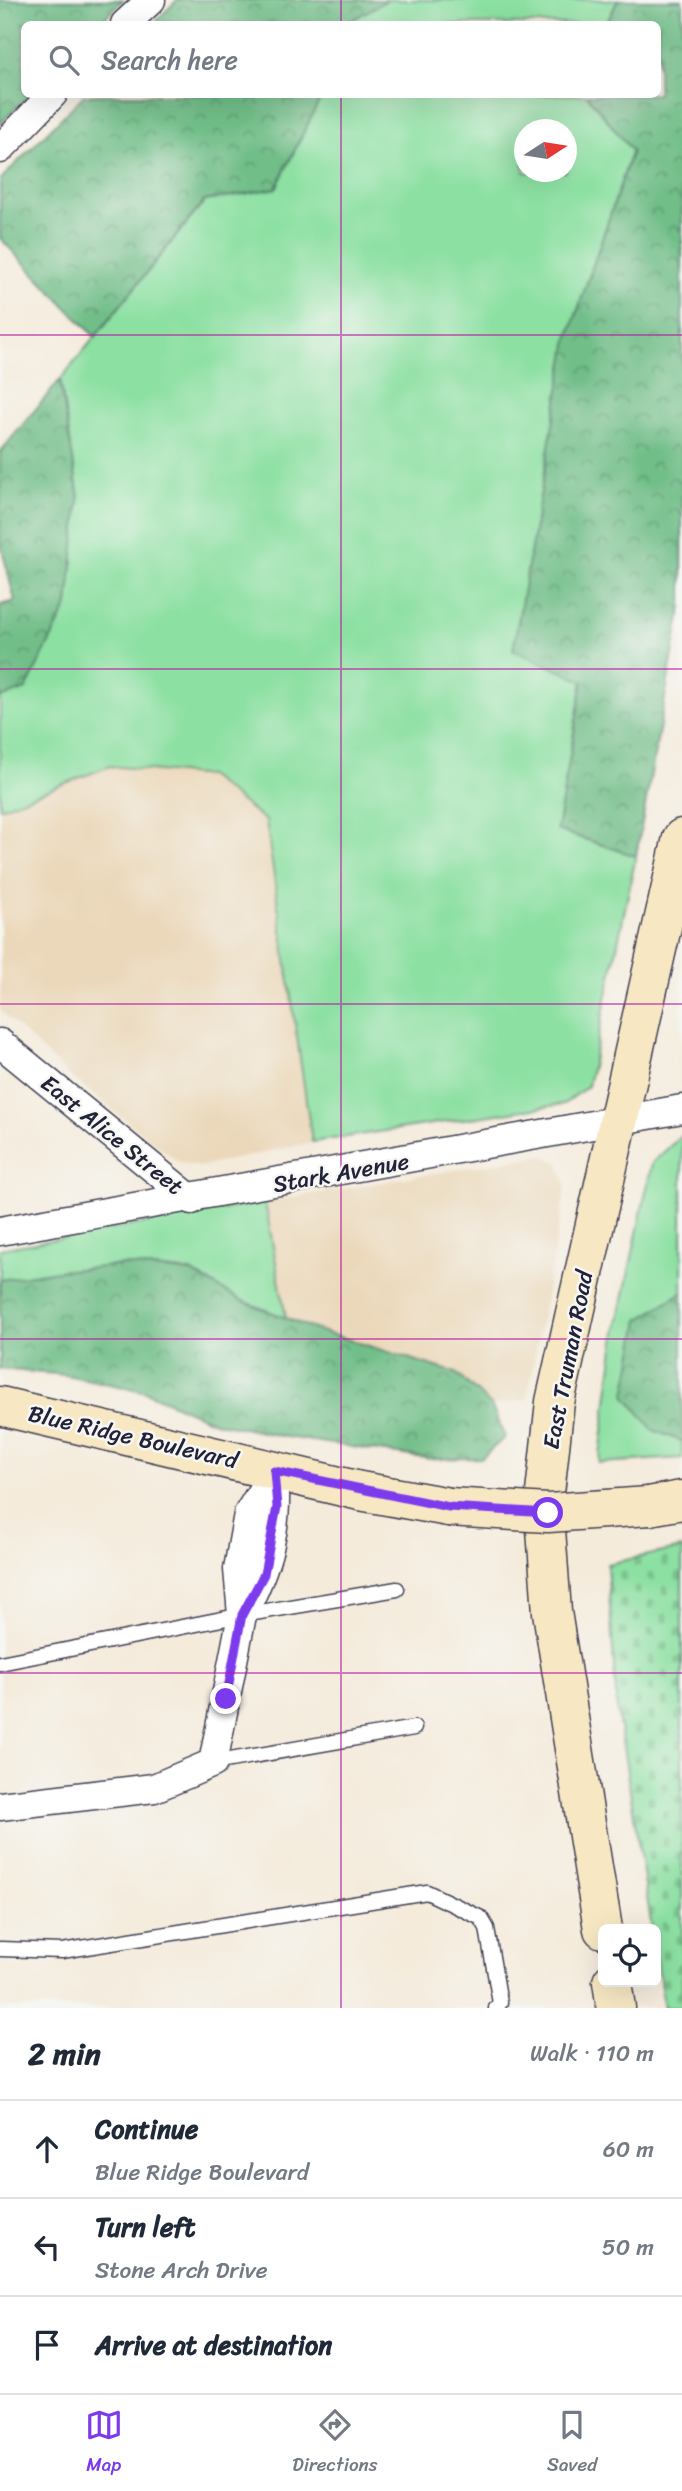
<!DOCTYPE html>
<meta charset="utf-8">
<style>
body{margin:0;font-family:Sriracha,sans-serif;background:#f6f6f7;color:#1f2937}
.controls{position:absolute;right:21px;bottom:21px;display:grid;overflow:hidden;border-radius:10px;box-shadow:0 7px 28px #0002}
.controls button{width:63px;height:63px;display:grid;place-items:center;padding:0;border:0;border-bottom:2px solid #e0e1e3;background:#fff;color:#1f2937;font:35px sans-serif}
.compass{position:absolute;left:514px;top:119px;width:63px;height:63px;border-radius:50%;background:#fff;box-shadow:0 7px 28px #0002;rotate:78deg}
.stop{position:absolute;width:21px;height:21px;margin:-16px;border:5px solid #7c3aed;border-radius:50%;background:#fff}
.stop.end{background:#7c3aed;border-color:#fff;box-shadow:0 2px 7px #0008}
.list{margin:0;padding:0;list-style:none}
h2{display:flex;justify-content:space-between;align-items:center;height:91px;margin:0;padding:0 28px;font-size:30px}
h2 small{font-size:23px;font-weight:400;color:#747a83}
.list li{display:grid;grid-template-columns:46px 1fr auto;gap:21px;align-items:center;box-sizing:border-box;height:98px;padding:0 28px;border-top:2px solid #e0e1e3}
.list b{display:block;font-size:26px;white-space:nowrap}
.list p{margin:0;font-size:23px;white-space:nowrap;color:#747a83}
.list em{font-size:23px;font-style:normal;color:#747a83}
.icon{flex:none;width:38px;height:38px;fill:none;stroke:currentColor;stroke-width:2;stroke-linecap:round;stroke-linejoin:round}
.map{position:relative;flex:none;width:682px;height:2008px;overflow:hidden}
.search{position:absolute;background:#fff;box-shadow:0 7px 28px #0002;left:21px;right:21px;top:21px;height:77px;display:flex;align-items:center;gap:18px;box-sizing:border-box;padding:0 24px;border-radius:10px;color:#747a83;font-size:26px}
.sheet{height:385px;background:#fff}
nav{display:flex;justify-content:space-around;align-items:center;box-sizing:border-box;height:98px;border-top:2px solid #e0e1e3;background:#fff;font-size:19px;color:#747a83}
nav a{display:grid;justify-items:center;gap:4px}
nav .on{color:#7c3aed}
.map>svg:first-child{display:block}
.built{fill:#ebd8ba}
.green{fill:#8ce0a2;stroke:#57816e;stroke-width:2;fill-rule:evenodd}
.forest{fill:url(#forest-crowns);stroke:#4a7062;stroke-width:2}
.cemetery{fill:url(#cemetery-stones);stroke:#57816e;stroke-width:2}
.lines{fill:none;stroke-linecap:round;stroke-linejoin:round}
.service-casing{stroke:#424053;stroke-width:17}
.minor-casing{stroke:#424053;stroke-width:31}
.secondary-casing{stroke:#424053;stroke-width:41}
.service{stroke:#fff;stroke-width:14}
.minor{stroke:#fff;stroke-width:28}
.secondary{stroke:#f7e8c3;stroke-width:38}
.secondary-bridge-casing{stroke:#424053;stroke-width:41;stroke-linecap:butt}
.secondary-bridge{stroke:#f7e8c3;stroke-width:38}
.route{stroke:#7c3aed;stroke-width:9}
.grid{fill:none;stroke:#b5179e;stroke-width:2;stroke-opacity:0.55}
.labels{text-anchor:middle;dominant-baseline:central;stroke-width:5;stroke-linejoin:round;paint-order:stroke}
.street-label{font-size:23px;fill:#22223b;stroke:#f6f6f2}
</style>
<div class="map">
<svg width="682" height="2008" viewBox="0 0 682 2008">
<defs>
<pattern id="forest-crowns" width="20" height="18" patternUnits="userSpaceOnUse" patternTransform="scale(1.75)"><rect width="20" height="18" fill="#71be88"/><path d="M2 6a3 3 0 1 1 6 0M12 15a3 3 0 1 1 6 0" fill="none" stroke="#5c9a70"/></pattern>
<pattern id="cemetery-stones" width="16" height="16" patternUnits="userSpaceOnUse" patternTransform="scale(1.75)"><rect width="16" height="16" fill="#8ce0a2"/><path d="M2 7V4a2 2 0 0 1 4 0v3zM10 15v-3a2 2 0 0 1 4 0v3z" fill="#78c08c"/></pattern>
</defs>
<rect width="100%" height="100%" fill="#f6f6f2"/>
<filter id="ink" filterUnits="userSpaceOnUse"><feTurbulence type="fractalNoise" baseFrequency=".0143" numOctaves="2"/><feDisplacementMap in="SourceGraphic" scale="14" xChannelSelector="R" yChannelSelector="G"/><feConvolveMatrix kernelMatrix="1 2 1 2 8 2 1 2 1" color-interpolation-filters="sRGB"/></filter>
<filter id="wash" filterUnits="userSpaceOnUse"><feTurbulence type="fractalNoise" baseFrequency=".00686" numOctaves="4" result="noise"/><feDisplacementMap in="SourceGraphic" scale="28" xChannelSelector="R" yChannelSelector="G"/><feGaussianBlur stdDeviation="1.57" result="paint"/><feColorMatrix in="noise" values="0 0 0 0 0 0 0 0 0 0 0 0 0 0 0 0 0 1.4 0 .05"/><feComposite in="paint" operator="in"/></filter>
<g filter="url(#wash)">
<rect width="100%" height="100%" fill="#f4ebdb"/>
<!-- built -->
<g class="built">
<polygon points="110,766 208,776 266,821 312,1142 199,1167 177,1161 65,1072 0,1010 0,808"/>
<polygon points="542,1155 559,1163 566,1186 527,1400 491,1405 456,1373 386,1353 286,1318 265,1202"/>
</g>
<!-- green -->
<g class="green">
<polygon points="387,0 618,0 606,24 345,24"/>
<path d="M322 95H587L632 150 568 339 583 681 557 830 636 856 588 1086 564 1104 312 1142 266 821 208 776 110 766 0 808V698L26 689 68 604 79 498 60 380 205 201 276 188ZM524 130H566V172H524Z"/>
<polygon points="682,1135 682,1292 639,1320 653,1430 682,1441 682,1458 599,1463 616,1332 652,1163"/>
<polygon points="265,1202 286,1318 243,1301 191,1272 126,1265 58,1271 0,1280 0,1249"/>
</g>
<!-- forest -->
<g class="forest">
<polygon points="0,0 123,0 99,24 24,24 24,94 29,95 0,124"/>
<polygon points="177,0 387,0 345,24 153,24"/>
<polygon points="618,0 682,0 682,605 636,856 557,830 583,681 513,650 568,339 632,151 587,95 658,94 658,24 606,24"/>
<polygon points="84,95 322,95 276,188 204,201 95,337 0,238 0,180"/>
<polygon points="60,380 79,498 68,605 26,689 0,698 0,605 15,601 0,541 0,452"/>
<polygon points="126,1265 191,1272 243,1301 314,1329 456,1373 491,1405 505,1437 482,1458 431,1459 286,1437 214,1422 143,1391 66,1375 0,1369 0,1280 58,1271"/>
<polygon points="682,1292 682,1441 653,1430 625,1395 639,1320"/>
</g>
<!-- cemetery -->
<polygon class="cemetery" points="682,1548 682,2008 664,2008 656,1953 656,1929 652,1929 617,1709 607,1564"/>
</g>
<g filter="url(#ink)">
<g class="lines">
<defs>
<g id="service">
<polyline points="0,1663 242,1615 397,1589"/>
<polyline points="213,1763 414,1728"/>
<polyline points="0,1949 62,1951 427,1892 481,1918 487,1928 500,2003 496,2008"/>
</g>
<g id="minor">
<polyline points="125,24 151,0"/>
<polyline points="0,149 53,94"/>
<polyline points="0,1043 192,1200"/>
<polyline points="0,1231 682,1109"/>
<path d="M242 1615C268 1565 279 1528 274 1471"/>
<polyline points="0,1806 154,1788 213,1763 242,1615 238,1569 248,1514 274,1471"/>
</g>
<g id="secondary">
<polyline points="0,1406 360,1491 449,1507"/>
<polyline points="649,1506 682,1500"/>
<polyline points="603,1929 552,1612 544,1502 555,1402 682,838"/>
<polyline points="612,1982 616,2008"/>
</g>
</defs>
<!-- service casing -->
<use href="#service" class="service-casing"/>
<!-- minor casing -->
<use href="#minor" class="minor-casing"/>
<!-- secondary casing -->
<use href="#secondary" class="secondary-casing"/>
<!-- service -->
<use href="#service" class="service"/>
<!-- minor -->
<use href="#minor" class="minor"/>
<!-- secondary -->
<use href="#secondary" class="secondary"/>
<defs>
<polyline id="secondary-bridge" points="449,1507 548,1513 649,1506"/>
</defs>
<!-- secondary-bridge casing -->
<use href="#secondary-bridge" class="secondary-bridge-casing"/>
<!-- secondary-bridge -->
<use href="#secondary-bridge" class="secondary-bridge"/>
</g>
</g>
<g class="lines" filter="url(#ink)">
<!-- route -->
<polyline class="route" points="226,1699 242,1615 264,1574 277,1507 274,1471 449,1507 548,1513"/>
</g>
<!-- grid -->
<path class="grid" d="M341 0V24M341 94V2008M0 335H682M0 669H682M0 1004H682M0 1339H682M0 1673H682"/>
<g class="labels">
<!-- street labels -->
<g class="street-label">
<text transform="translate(112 1135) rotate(39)">East Alice Street</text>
<text transform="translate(341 1173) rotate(-10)">Stark Avenue</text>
<text transform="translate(568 1360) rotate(-79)">East Truman Road</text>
<text transform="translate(133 1437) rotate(13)">Blue Ridge Boulevard</text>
</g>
</g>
</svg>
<div class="controls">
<button><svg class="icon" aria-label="locate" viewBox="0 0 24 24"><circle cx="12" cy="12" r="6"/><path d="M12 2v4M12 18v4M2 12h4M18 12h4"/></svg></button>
</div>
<svg class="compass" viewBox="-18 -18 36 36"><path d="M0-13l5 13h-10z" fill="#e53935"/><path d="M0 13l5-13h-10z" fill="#747a83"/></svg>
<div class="stop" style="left:548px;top:1513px"></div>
<div class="stop end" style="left:226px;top:1699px"></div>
<div class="search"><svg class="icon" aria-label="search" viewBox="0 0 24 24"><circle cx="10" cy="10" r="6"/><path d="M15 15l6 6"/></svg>Search here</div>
</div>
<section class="sheet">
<h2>2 min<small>Walk · 110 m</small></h2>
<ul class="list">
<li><svg class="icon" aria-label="ahead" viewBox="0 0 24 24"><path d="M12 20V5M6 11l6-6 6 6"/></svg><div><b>Continue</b><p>Blue Ridge Boulevard</p></div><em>60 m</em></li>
<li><svg class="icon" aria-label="left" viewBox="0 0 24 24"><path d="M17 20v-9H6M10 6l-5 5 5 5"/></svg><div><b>Turn left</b><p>Stone Arch Drive</p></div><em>50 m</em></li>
<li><svg class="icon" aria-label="arrive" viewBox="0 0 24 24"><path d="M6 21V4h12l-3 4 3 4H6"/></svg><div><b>Arrive at destination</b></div></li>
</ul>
</section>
<nav>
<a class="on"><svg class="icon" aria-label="map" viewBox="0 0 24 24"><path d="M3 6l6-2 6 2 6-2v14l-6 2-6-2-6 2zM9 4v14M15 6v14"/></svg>Map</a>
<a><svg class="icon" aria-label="directions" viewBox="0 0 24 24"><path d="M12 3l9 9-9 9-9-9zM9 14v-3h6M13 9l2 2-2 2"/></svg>Directions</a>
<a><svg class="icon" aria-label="saved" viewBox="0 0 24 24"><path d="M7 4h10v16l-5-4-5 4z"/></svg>Saved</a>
</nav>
